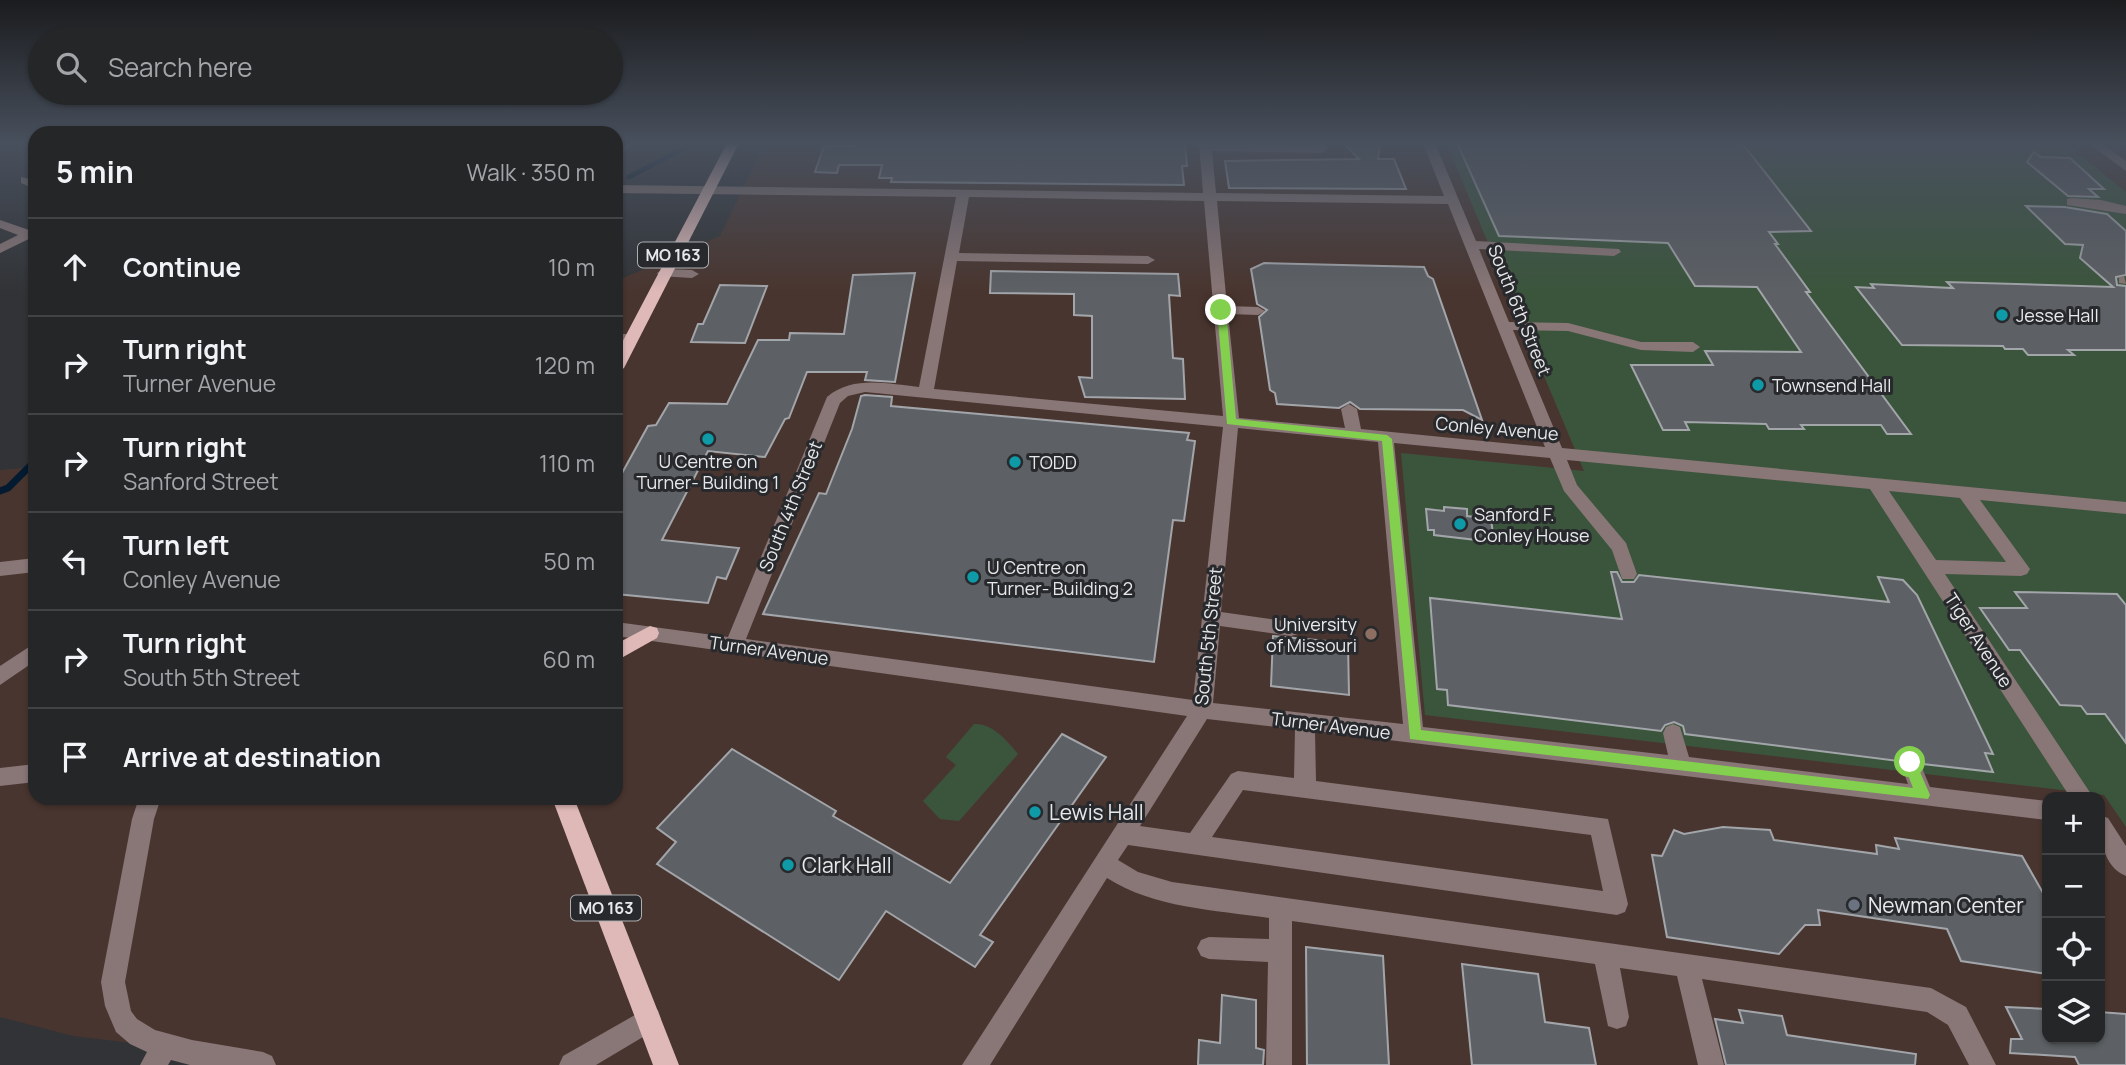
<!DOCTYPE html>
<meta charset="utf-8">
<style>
body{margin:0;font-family:Manrope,sans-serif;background:#2d2e30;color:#f1f3f6}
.controls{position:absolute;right:21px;bottom:21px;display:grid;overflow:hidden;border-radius:14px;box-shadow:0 2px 5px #0004}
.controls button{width:63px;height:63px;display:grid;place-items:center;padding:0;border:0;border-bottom:2px solid #424345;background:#252628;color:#f1f3f6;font:35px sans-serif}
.stop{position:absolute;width:21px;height:21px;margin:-16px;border:5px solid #83d04e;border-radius:50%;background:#fff}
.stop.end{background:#83d04e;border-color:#fff;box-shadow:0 2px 7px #0008}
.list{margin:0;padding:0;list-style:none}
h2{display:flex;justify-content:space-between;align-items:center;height:91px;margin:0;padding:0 28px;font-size:30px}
h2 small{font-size:23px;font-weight:400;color:#a3a5a8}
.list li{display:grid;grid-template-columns:46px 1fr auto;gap:21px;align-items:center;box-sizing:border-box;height:98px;padding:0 28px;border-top:2px solid #424345}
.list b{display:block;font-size:26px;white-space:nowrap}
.list p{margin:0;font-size:23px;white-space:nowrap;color:#a3a5a8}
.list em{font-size:23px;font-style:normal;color:#a3a5a8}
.icon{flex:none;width:38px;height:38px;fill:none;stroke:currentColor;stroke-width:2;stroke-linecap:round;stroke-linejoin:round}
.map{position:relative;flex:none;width:2126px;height:1065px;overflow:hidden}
.search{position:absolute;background:#252628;box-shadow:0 2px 5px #0004;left:28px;top:28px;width:595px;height:77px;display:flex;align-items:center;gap:18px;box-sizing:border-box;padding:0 24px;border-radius:38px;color:#a3a5a8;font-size:26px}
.panel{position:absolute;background:#252628;box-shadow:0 2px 5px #0004;left:28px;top:126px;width:595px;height:679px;border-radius:21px}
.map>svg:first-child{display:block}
.education{fill:#49352f;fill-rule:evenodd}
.green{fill:#3b553c}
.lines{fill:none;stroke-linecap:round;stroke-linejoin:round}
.stream-far1{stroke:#031a30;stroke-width:5}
.stream{stroke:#031a30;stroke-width:7}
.building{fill:#5d6064;stroke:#a2a5a9;stroke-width:2}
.minor{fill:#897676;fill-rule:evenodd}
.major{fill:#dfb9b8;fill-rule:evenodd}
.route{fill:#83d04e}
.culture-dot{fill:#0f9aa8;stroke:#27292c;stroke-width:2.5}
.education-dot{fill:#8d6e63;stroke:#27292c;stroke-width:2.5}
.worship-dot{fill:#6b7280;stroke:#27292c;stroke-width:2.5}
.labels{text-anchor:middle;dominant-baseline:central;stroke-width:6;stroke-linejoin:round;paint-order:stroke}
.shield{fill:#27292c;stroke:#adafb1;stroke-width:2}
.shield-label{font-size:16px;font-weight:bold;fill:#e7e8ea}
.street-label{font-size:18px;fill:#e7e8ea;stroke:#27292c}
.poi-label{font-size:18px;fill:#e7e8ea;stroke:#27292c;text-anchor:start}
.near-poi-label{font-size:21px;fill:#e7e8ea;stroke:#27292c;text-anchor:start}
</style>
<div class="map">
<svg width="2126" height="1065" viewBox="0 0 2126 1065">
<rect width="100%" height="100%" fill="#313336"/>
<!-- education -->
<path class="education" d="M765 143H2126V1065H263L165 1047 73 1036 0 1017V470L35 467V798H616V281L720 236ZM2047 797H2100V1039H2047Z"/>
<!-- green -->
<g class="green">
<polygon points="1446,143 2065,143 2126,192 2126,827 2104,795 1425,715 1401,453 1584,471"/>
<path d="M974 724C993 723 1007 741 1018 754L959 821 940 819 923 801 956 765 946 757Z"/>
</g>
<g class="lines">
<!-- stream-far1 -->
<polyline class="stream-far1" points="629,177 694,143"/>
<!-- stream -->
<polyline class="stream" points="0,491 8,488 35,461"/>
</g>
<!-- building -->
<g class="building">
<polygon points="856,143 1185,143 1187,166 1182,166 1184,185 891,182 892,178 879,178 882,165 839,165 837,173 815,172 824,146 855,146"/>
<polygon points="1343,143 1380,143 1378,159 1394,159 1406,189 1229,188 1225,161 1359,159"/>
<polygon points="1457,143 1742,143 1811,231 1769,232 1778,244 1775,244 1810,292 1806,292 1911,434 1887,434 1881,425 1801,425 1804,429 1769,429 1766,424 1685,422 1689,430 1663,430 1631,365 1713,365 1705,351 1801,352 1757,287 1695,286 1668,243 1499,236"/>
<polygon points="2034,152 2041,157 2070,158 2104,189 2089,189 2098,197 2068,196 2027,162"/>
<polygon points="2026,206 2065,207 2107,214 2126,231 2126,275 2116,277 2117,285 2126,286 2126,350 2068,350 2074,355 2028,355 2023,349 2005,349 2003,346 1902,345 1856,287 1874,288 1871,284 1953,288 1947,282 2113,287 2080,258 2083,245 2065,244"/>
<polygon points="1264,263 1424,267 1428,276 1433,279 1482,420 1463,410 1360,409 1350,402 1339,408 1277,404 1275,393 1270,390 1259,317 1267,310 1257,304 1251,269"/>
<polygon points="991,271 1178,274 1180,296 1169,295 1173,358 1183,359 1185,399 1085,397 1079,377 1092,378 1092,316 1074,315 1074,294 990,293"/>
<polygon points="915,273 895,382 865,380 867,372 807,372 789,418 785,419 765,457 708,451 662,540 739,548 726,579 717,577 708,603 616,594 616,484 648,426 656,425 669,403 727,404 758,340 789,340 790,333 844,334 853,275"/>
<polygon points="720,285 767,286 745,343 691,342 698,324 703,324"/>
<polygon points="865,395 892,397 891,406 1189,433 1187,440 1195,441 1184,521 1173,520 1154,662 763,614 819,493 826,494 852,429 861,396"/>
<polygon points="1444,507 1467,509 1467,516 1491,519 1494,542 1434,535 1434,530 1428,530 1426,509 1444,511"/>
<polygon points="1611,572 1617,572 1622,582 1634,582 1639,575 1889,602 1878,577 1903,580 1917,595 1993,754 1985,753 1993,772 1923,764 1919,755 1911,751 1902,754 1898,761 1685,734 1683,726 1674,722 1665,725 1661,731 1448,705 1447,690 1437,689 1430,598 1622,619"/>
<polygon points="2015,592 2117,594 2126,605 2126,743 2105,714 2087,714 2081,706 2060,705 2020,650 2009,650 1980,608 2027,608"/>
<polygon points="1273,636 1348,643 1349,695 1271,686"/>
<polygon points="1062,734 1106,757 980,935 993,942 975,967 886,911 839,980 657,864 676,842 657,828 732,749 836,811 833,816 950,883"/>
<polygon points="1723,827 1770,830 1774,840 1877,854 1876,845 1899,849 1895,838 2022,856 2047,900 2047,974 1961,961 1947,929 1818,910 1820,925 1805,925 1779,954 1667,937 1652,855 1662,856 1674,830 1684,834"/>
<polygon points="1306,947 1383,956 1389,1065 1307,1065"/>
<polygon points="1462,964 1538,974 1545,1022 1589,1028 1596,1065 1472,1065"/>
<polygon points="1222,995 1256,1000 1256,1048 1264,1050 1263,1065 1198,1065 1199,1040 1220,1043"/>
<polygon points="2006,1007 2047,1009 2047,1039 2100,1039 2100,1012 2126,1014 2126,1065 2079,1065 2075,1057 2010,1053 2011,1039 2022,1039"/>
<polygon points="1739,1010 1782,1016 1787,1035 1916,1054 1915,1065 1726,1065 1715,1019 1743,1023"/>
</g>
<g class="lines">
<!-- minor -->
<g class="minor">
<polygon points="621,143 633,143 616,159 616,148"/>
<path d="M1199 143 1314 145V143H1326L1327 149 1321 153 1212 151 1216 193 1444 196 1423 143H1435L1476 241 1619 249 1621 252 1614 256 1479 249 1509 322 1568 323 1641 342H1693L1700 347 1693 352 1641 350 1568 331 1513 330 1562 448 2126 502V514L1980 500 2030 569 2027 574 2021 576 1945 574 2093 797H2070L1870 489 1567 460 1577 485 1626 543 1637 574 1634 579H1622L1612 550 1564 491 1550 458 1394 443 1423 727 1668 755 1663 733 1666 727 1673 724 1680 727 1689 757 1908 784 1900 762 1903 756 1910 753 1917 756 1930 787 2047 801V820L1315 731 1316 781 1608 819 1628 904 1625 912 1617 915 1128 845 1118 860 1138 872 1172 882 1931 988 1966 1007 1996 1065H1969L1948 1025 1927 1012 1702 979 1724 1065H1698L1677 976 1620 968 1629 1017 1626 1026 1617 1029 1608 1026 1595 964 1292 921V1065H1266L1268 962 1209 959 1201 956 1197 948 1201 940 1209 937 1269 939V918C1215 910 1154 908 1107 878L990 1065H962L1187 716 616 636V622L728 637 827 397C853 375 888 384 919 387L956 197 616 193V185L1203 193ZM969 197 1204 201 1223 416 934 389 957 261 1148 264 1155 260 1148 256 959 253ZM1217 201 1448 204 1545 447 1361 429 1357 409 1349 404 1341 409 1345 428 1239 418 1228 314 1258 315 1265 311 1258 307 1227 306ZM865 392 1223 427 1193 700 746 639 840 403 848 396ZM1238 428 1378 442 1403 724 1213 703 1220 626 1291 636 1298 634 1300 629 1298 624 1291 622 1221 612ZM1889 491 1960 498 2006 562 1936 560ZM1207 719 1295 729 1294 778 1238 771 1231 774 1190 833 1140 826ZM1243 790 1591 835 1603 891 1212 837Z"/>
<polygon points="2088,143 2101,143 2126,161 2126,171"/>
<polygon points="21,177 35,180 35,189 21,183"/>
<polygon points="2071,198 2101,200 2126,206 2126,214 2067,205 2067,199"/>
<polygon points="0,220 29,230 35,228 35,236 0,253 0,244 18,235 0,228"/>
<polygon points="664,269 692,270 699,274 692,278 659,276 657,273"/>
<polygon points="2124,276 2126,284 2119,283 2119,277"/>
<polygon points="616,334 630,334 637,338 630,342 616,342"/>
<polygon points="35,558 35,572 0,576 0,562"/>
<polygon points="35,643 35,661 0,685 0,666"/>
<polygon points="35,764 35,782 0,786 0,768"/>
<polygon points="139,798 161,798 154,819 125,982 131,1011 137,1019 155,1030 192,1040 263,1052 272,1056 276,1065 190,1065 171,1060 168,1065 140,1065 147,1052 130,1044 116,1032 105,1006 101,982 132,819"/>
<path d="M2100 815 2108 818 2126 846V876C2103 867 2099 837 2100 815Z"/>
<polygon points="649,1007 658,1010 661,1019 658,1028 596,1065 559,1065 563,1056"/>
</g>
<!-- major -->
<g class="major">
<polygon points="727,143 739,143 624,368 616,373 616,354"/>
<polygon points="650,626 657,628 659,633 657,638 616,661 616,644"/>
<polygon points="552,798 574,798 679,1065 653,1065"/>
</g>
</g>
<!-- sky -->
<linearGradient id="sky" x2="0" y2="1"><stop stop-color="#1b1c1e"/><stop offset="0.49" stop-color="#48505d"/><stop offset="1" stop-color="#48505d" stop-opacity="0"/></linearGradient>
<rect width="2126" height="292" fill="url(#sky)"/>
<!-- route -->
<polygon class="route" points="1221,307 1226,310 1236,419 1387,435 1392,439 1421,730 1913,788 1903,762 1910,756 1914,758 1930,795 1928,799 1410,739 1382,441 1227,424 1217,310"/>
<!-- markers -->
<g class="culture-dot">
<circle cx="2002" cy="315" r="7"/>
<circle cx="1758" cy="385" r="7"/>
<circle cx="708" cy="439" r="7"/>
<circle cx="1015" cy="462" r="7"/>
<circle cx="1460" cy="524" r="7"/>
<circle cx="973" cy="577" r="7"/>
<circle cx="1035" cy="812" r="7"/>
<circle cx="788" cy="865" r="7"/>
</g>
<circle class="education-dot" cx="1371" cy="634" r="7"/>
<circle class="worship-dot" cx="1854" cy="905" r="7"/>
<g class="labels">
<!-- shield labels -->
<g class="shield">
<rect x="638" y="242.5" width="70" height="25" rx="5"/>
<rect x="571" y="895.5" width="70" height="25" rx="5"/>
</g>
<g class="shield-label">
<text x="673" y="255">MO 163</text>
<text x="606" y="908">MO 163</text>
</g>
<!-- street labels -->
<g class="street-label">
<text transform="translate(1520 310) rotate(68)">South 6th Street</text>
<text transform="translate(1497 428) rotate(5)">Conley Avenue</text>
<text transform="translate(790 506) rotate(-68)">South 4th Street</text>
<text transform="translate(1208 636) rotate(-84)">South 5th Street</text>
<text transform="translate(1979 640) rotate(57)">Tiger Avenue</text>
<text transform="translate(769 650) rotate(8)">Turner Avenue</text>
<text transform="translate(1331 725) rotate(7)">Turner Avenue</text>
</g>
<!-- poi labels -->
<g class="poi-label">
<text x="2016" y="315">Jesse Hall</text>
<text x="1772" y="385">Townsend Hall</text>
<text x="708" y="461" text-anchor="middle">U Centre on<tspan x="708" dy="21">Turner- Building 1</tspan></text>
<text x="1029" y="462">TODD</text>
<text x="1474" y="514">Sanford F.<tspan x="1474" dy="21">Conley House</tspan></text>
<text x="987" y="567">U Centre on<tspan x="987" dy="21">Turner- Building 2</tspan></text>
<text x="1357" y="624" text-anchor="end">University<tspan x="1357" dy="21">of Missouri</tspan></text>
</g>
<!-- near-poi labels -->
<g class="near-poi-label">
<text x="1049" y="812">Lewis Hall</text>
<text x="802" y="865">Clark Hall</text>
<text x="1868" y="905">Newman Center</text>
</g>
</g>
</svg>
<div class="controls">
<button>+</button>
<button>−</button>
<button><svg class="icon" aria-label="locate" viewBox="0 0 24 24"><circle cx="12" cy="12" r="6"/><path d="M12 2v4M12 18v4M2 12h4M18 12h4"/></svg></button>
<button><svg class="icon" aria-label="layers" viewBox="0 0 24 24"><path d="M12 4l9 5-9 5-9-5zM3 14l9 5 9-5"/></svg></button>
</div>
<div class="stop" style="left:1910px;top:762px"></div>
<div class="stop end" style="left:1221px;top:310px"></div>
<div class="search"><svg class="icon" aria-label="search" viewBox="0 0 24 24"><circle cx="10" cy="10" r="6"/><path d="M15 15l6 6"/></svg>Search here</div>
<section class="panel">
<h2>5 min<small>Walk · 350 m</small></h2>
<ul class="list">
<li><svg class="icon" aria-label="ahead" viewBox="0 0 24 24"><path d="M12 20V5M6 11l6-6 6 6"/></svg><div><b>Continue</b></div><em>10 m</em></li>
<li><svg class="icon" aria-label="right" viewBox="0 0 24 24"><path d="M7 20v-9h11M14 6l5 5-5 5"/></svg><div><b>Turn right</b><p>Turner Avenue</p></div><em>120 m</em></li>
<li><svg class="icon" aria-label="right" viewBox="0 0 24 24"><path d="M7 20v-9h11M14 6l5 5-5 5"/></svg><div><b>Turn right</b><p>Sanford Street</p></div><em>110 m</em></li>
<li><svg class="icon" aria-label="left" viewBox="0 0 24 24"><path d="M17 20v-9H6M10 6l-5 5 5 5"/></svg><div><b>Turn left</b><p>Conley Avenue</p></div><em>50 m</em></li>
<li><svg class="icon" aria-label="right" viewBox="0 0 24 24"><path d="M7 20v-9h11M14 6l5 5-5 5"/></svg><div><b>Turn right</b><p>South 5th Street</p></div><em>60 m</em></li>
<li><svg class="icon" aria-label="arrive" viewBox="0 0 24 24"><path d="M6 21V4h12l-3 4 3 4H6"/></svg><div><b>Arrive at destination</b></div></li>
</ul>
</section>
</div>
